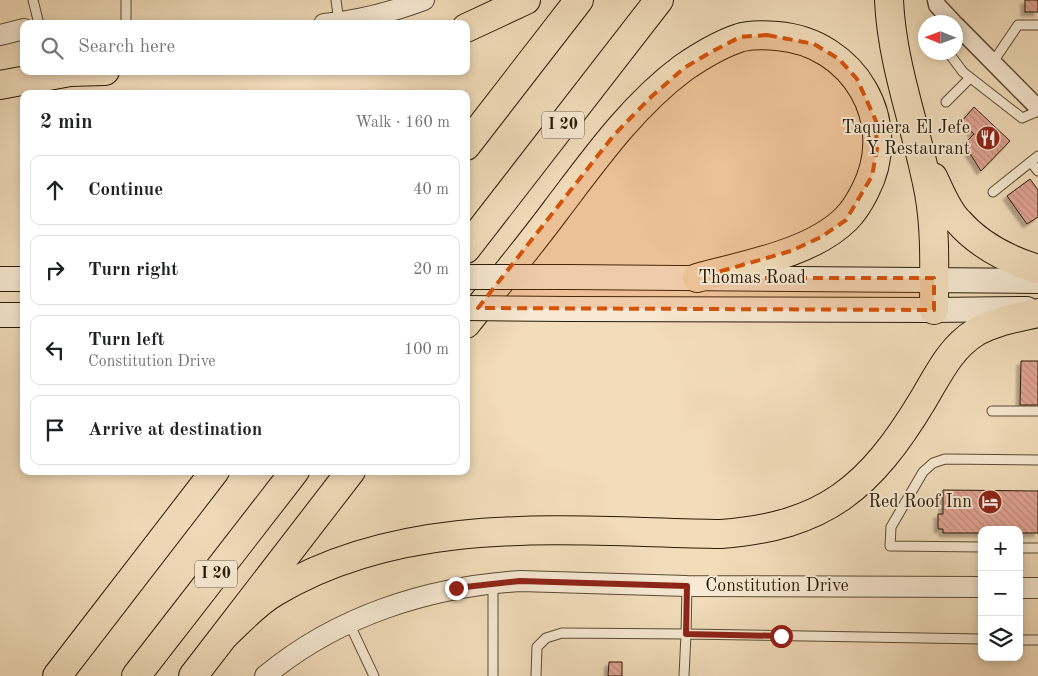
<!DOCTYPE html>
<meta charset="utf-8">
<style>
body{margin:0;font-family:"Old Standard TT",serif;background:#f2f2f2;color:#202124}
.controls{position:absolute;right:15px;bottom:15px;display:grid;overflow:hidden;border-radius:10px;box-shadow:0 2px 8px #0003}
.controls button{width:45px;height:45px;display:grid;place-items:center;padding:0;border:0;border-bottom:1px solid #e0e0e0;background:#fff;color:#202124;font:25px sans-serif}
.compass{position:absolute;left:918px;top:15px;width:45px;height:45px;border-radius:50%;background:#fff;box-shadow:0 2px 8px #0003;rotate:271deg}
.stop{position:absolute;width:15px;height:15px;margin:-11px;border:4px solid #8f2418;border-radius:50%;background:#fff}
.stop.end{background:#8f2418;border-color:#fff;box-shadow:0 1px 5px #0008}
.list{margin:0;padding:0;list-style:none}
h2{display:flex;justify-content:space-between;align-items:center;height:65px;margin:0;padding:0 20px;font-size:21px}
h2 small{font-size:16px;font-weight:400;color:#757577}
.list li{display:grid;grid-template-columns:32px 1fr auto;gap:15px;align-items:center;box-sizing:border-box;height:70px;margin:0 10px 10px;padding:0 10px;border:1px solid #e0e0e0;border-radius:10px}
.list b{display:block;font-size:19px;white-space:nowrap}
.list p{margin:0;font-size:16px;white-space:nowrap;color:#757577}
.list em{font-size:16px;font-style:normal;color:#757577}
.icon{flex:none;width:28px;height:28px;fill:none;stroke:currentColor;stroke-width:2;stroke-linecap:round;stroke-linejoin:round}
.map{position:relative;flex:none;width:1038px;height:676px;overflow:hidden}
.search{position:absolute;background:#fff;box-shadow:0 2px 8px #0003;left:20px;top:20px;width:450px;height:55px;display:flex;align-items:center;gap:12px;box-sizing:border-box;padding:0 18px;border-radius:10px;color:#757577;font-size:19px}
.panel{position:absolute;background:#fff;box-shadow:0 2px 8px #0003;left:20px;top:90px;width:450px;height:385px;border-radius:10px}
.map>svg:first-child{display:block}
.building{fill:url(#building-back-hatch);stroke:#291a06;filter:url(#shadow)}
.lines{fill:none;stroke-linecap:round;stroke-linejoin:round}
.service-casing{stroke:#5b4b33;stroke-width:11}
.minor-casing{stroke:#5b4b33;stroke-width:19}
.tertiary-casing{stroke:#5b4b33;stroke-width:22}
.secondary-casing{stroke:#291a06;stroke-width:26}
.motorway-casing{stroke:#291a06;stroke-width:30}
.service{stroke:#f7e9d3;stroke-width:9}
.minor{stroke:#f7e9d3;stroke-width:16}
.tertiary{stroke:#f7e9d3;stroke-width:20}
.secondary{stroke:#f7e9d3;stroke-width:24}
.motorway{stroke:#f2ddbb;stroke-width:28}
.secondary-bridge-casing{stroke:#291a06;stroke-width:26;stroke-linecap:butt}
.secondary-bridge{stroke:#f7e9d3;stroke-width:24}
.route{stroke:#8f2418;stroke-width:6}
.marked{fill:#d5530b;fill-opacity:0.2;stroke:#d5530b;stroke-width:4;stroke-dasharray:10 6;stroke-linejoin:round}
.labels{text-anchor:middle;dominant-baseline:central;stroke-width:4;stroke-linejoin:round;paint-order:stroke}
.shield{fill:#f7e9d3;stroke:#675844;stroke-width:1}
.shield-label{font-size:16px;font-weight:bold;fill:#291a06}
.poi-label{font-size:18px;fill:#291a06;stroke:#f7e9d3;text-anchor:end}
.street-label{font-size:18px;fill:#291a06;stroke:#f7e9d3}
</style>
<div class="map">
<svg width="1038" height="676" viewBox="0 0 1038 676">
<defs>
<pattern id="building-back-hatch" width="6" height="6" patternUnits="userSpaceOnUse" patternTransform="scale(1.25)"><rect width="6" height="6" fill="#e2a595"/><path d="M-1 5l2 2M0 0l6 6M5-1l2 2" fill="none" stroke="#c28d7f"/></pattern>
<filter id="shadow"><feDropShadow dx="-4" dy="4" stdDeviation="1" flood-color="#0004"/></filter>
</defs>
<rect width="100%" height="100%" fill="#f2ddbb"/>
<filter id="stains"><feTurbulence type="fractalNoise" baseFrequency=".004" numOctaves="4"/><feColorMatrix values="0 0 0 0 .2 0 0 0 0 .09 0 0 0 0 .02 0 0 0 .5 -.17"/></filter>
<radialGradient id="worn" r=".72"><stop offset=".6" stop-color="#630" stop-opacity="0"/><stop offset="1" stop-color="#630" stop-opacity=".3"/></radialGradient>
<!-- building -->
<g class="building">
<rect x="1025" y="0" width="13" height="12"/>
<polygon points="974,107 1010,141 981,171 964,144 974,134 961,122"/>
<polygon points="1030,179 1038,190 1038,217 1027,224 1007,196"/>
<polygon points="1021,361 1038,361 1038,405 1020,405"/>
<polygon points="943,490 1038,491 1038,533 1019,533 1019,530 982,530 982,533 943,533 943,529 938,529 938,514 943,514"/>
<polygon points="609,662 622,662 622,676 608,676"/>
</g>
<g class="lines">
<defs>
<g id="service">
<polyline points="33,0 39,24"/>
<polyline points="336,0 339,22"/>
<polyline points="126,24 126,0"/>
<polyline points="948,52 963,72 1022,118 1038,111"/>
<polyline points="993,62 1018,25 1038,25"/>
<polyline points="946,102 970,78"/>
<polyline points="1031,162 1038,171"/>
<polyline points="993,192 1038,156"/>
<polyline points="992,411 1038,411"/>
<polyline points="982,547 890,546 891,527 923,472 933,463 945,459 1038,460"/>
<polyline points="1019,548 1038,548"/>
<polyline points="349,623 374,676"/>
<polyline points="1019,640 1038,640"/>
<polyline points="493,676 493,584"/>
<polyline points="536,676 537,647 546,638 562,633 686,634 687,586"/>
<polyline points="684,676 686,634 982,639"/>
</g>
<g id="minor">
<polyline points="936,0 937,5 953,22"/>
<polyline points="956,25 1038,108"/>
</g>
<g id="tertiary">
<path d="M324 24C357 21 392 12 424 0"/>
<polyline points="0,35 24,29"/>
<polyline points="1019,588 1038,588"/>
<path d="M265 676C337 616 428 587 520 581L687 586 982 587"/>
</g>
<g id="secondary">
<polyline points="568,277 1038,281"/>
<polyline points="0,279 24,279"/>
<polyline points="569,309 934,310 1027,309"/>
<polyline points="0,315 24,315"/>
</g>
<g id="motorway">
<path d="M889 0C892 67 917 128 929 193 936 232 934 271 934 310"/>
<polyline points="466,28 526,0"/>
<polyline points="0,85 70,72 105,71"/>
<polyline points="466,146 579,0"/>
<path d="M933 177C940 191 947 210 958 221 979 245 1008 260 1038 269"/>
<polyline points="466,249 659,0"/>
<path d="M466 324C496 286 527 249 556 210 594 160 632 106 683 68 699 57 721 44 739 38 750 34 766 35 777 36 854 42 901 122 865 191 860 201 854 211 846 219 811 254 743 265 697 278"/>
<path d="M226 634C241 620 256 603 275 592 409 512 571 532 721 534 825 526 870 488 923 400 938 375 950 348 976 332 995 321 1017 318 1038 313"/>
<polyline points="57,676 215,471"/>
<polyline points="136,676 295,471"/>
<polyline points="193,676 351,471"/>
</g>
</defs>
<!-- service casing -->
<use href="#service" class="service-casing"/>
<!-- minor casing -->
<use href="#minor" class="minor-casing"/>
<!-- tertiary casing -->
<use href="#tertiary" class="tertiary-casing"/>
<!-- secondary casing -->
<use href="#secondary" class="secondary-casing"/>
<!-- motorway casing -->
<use href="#motorway" class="motorway-casing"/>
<!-- service -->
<use href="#service" class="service"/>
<!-- minor -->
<use href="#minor" class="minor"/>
<!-- tertiary -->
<use href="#tertiary" class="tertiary"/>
<!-- secondary -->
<use href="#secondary" class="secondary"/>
<!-- motorway -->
<use href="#motorway" class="motorway"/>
<defs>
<g id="secondary-bridge">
<polyline points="466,277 568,277"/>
<polyline points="466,308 569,309"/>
</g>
</defs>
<!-- secondary-bridge casing -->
<use href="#secondary-bridge" class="secondary-bridge-casing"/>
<!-- secondary-bridge -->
<use href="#secondary-bridge" class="secondary-bridge"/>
</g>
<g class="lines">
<!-- route -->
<polyline class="route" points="456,588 520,581 687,586 686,634 781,636"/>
</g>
<!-- marked area -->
<path class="marked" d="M767 35 814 44 839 59 857 79 876 121 877 149 872 176 846 220 821 237 791 251 718 272 719 278H934V310L478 308 614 135 651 97 684 68 711 52 740 37Z"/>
<!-- icons -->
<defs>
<symbol id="restaurant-disc" viewBox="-11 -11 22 22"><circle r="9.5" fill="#8f2418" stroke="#f7e9d3"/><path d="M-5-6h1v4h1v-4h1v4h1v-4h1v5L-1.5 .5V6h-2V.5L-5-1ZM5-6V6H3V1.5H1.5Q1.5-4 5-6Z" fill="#fff"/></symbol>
<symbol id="hotel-disc" viewBox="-11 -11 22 22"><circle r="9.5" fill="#8f2418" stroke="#f7e9d3"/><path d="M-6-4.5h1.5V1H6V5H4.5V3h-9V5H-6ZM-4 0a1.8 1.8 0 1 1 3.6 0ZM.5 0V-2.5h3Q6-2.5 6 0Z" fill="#fff"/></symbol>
</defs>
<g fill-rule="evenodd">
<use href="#restaurant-disc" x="974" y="124" width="28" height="28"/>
<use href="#hotel-disc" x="976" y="488" width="28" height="28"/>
</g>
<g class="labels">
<!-- shield labels -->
<g class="shield">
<rect x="542" y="111.5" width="42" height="27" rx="4"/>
<rect x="195" y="560.5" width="42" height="27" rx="4"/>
</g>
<g class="shield-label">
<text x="563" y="125">I 20</text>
<text x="216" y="574">I 20</text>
</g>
<!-- poi labels -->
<g class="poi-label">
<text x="970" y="128">Taquiera El Jefe<tspan x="970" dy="21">Y Restaurant</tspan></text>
<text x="972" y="502">Red Roof Inn</text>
</g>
<!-- street labels -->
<g class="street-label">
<text x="752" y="278">Thomas Road</text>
<text x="777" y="586">Constitution Drive</text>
</g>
</g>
<rect width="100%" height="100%" filter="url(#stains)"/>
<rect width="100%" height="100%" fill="url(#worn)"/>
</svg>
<div class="controls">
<button>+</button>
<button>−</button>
<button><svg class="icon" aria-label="layers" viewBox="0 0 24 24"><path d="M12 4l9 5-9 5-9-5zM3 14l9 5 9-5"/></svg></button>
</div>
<svg class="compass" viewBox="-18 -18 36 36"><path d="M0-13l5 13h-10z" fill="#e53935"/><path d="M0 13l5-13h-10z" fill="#757577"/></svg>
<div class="stop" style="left:781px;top:636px"></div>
<div class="stop end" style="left:456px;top:588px"></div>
<div class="search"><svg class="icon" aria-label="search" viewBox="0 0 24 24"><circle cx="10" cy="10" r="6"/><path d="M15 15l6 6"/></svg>Search here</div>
<section class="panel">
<h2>2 min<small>Walk · 160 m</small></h2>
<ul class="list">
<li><svg class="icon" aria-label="ahead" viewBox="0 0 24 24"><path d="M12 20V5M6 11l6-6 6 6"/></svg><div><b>Continue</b></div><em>40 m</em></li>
<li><svg class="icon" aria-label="right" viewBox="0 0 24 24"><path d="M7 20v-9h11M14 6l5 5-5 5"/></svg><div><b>Turn right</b></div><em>20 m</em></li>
<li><svg class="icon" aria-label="left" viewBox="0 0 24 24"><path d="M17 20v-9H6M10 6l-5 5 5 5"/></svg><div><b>Turn left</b><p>Constitution Drive</p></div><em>100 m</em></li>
<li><svg class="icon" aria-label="arrive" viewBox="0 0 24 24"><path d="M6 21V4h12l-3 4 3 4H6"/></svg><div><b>Arrive at destination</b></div></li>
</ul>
</section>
</div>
